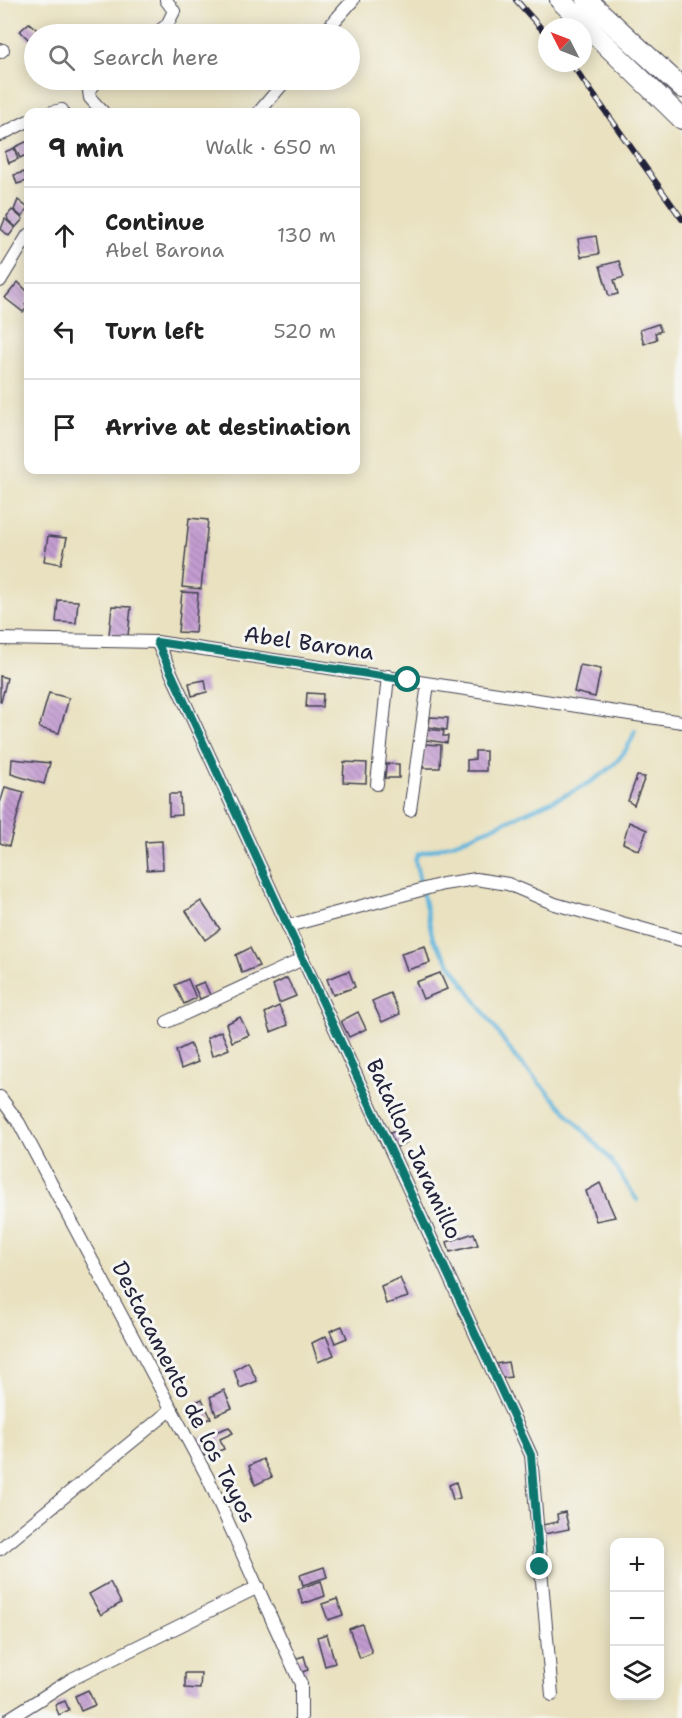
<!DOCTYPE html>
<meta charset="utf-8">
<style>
body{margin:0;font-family:"Shantell Sans",sans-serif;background:#f6f6f6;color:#222}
.controls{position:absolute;right:18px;bottom:18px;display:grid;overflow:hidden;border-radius:12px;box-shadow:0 3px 15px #0003}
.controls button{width:54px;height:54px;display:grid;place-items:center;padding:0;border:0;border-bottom:2px solid #e0e0e0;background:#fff;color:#222;font:30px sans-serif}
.compass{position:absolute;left:538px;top:18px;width:54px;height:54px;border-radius:50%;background:#fff;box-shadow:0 3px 15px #0003;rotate:312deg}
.stop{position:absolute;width:18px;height:18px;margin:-14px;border:4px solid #0f766e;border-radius:50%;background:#fff}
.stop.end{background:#0f766e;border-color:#fff;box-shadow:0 2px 6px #0008}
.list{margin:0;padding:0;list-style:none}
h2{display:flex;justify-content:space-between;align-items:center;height:78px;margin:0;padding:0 24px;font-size:26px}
h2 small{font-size:20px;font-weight:400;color:#767676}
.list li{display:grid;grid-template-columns:39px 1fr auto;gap:18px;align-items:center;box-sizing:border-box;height:96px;padding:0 24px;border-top:2px solid #e0e0e0}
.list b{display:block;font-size:22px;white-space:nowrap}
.list p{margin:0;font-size:20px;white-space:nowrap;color:#767676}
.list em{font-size:20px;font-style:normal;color:#767676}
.icon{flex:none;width:33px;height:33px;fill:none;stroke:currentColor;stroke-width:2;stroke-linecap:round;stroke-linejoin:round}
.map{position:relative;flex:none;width:682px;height:1718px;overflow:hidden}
.search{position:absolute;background:#fff;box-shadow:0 3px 15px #0003;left:24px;top:24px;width:336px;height:66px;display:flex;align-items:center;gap:15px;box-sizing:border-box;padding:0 21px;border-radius:33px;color:#767676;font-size:22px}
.panel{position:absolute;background:#fff;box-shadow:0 3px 15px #0003;left:24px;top:108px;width:336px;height:366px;border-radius:12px}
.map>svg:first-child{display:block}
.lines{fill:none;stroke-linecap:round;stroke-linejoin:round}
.stream{stroke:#5fb4dc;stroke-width:4}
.building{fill:url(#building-back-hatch)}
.street-casing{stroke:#403f4f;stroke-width:14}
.primary-casing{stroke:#403f4f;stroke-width:22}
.street{stroke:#fff;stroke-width:12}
.primary{stroke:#fff;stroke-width:20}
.rail-casing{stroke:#22223b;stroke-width:6}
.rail{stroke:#f6f6f2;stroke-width:4;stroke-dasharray:11;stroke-linecap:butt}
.route{stroke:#0f766e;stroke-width:8}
.labels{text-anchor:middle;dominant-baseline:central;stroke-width:6;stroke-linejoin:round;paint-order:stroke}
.street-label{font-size:22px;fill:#22223b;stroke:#f6f6f2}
</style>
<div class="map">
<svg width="682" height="1718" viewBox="0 0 682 1718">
<defs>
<pattern id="building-back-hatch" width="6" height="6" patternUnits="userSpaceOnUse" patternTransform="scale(1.5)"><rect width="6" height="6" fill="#c49dd2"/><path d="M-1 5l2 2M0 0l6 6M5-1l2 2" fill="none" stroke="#9f80ac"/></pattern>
</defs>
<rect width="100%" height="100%" fill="#f6f6f2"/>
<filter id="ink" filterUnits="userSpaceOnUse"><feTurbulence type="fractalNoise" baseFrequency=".0167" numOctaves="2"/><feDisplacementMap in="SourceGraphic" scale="12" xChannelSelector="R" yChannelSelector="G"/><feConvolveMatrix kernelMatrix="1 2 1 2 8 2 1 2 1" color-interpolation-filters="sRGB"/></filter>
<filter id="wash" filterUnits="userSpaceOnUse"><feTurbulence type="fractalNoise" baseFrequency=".008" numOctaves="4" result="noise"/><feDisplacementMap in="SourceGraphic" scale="24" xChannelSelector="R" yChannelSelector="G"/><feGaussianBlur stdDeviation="1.35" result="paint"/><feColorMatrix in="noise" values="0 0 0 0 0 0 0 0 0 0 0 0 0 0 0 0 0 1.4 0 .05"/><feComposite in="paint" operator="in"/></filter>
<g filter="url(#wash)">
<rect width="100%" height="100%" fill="#e9e1bf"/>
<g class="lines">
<!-- stream -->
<path class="stream" d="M635 731C630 745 624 755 613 765 590 787 557 798 529 811 493 827 457 844 418 854L415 860 433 939 515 1057 610 1159 637 1200"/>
</g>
<g id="blocks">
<!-- building -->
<g class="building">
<polygon points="29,23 42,34 34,34 34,45 20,31"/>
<polygon points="28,141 28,154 20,158 15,147"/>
<polygon points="14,148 18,159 9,163 5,152"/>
<polygon points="24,172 27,181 17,184 14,175"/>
<polygon points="18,200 28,208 22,217 14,210"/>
<polygon points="12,210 23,219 16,227 8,220 7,216"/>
<polygon points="5,219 15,228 9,236 1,229"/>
<polygon points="596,236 599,254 581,257 578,239"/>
<polygon points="619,261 624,277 614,280 618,294 609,296 600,266"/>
<polygon points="18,282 28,292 28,301 25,304 28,307 23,312 5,298"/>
<polygon points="658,324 661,331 655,333 657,339 644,344 640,330"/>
<polygon points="189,518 208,520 201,589 182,587"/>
<polygon points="48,536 67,538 61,564 44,561"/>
<polygon points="182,592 198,593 195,633 178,632"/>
<polygon points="58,600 78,601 76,623 56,622"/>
<polygon points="112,606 131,607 128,636 109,635"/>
<polygon points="580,665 601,669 595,697 574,692"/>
<polygon points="0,676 7,678 1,702 0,702"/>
<polygon points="205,680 207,692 192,696 189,683"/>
<polygon points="49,693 69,698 59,733 39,728"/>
<polygon points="307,693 323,694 322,707 306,707"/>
<polygon points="430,717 448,718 447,730 429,727"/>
<polygon points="427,729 444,731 443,736 448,736 447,743 426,740"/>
<polygon points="424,744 441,745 440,768 423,768"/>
<polygon points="475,751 486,751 486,771 467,771 467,760 475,759"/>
<polygon points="12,759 50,763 44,784 11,774"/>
<polygon points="344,762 367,763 366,783 343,782"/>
<polygon points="386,764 399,764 399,778 385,778"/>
<polygon points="637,776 645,777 634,805 628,801"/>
<polygon points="5,787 24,792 9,846 0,843 0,804"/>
<polygon points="169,794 180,794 181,815 169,816"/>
<polygon points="629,822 647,830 639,851 623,843"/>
<polygon points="162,841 163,869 147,870 145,842"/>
<polygon points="201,901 220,929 205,940 186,911"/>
<polygon points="425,946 430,963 407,970 401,953"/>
<polygon points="250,948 259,966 242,973 236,955"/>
<polygon points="349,971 355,987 333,995 327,979"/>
<polygon points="440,973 447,989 423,999 416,982"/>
<polygon points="287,978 296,996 279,1003 273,985"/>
<polygon points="188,979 196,998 184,1004 175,985"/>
<polygon points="204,982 210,995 200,999 194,986"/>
<polygon points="390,993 400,1014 382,1022 372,1001"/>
<polygon points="279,1006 288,1025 271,1032 265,1013"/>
<polygon points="358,1012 366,1029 349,1037 341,1021"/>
<polygon points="240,1017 249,1035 232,1042 226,1024"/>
<polygon points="221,1031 229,1049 212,1056 207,1038"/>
<polygon points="190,1044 198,1062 181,1069 176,1051"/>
<polygon points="403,1129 407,1142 395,1148 390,1133"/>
<polygon points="600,1183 615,1217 596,1221 586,1191"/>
<polygon points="474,1233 478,1245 450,1252 447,1242"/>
<polygon points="400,1278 408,1297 386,1304 381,1286"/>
<polygon points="342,1326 347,1338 335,1343 330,1331"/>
<polygon points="326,1336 334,1355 318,1362 312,1343"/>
<polygon points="248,1362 257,1381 240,1388 234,1370"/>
<polygon points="508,1362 511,1377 497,1379 495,1364"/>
<polygon points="224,1390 232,1408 216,1415 210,1397"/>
<polygon points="202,1399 211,1418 194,1425 188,1406"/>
<polygon points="229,1427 233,1433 220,1439 224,1449 205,1456 199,1438"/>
<polygon points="263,1459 272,1477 255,1485 249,1466"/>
<polygon points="456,1482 460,1498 453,1500 449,1485"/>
<polygon points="565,1512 569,1529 539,1535 537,1526 558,1522 557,1514"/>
<polygon points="324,1567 327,1577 303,1585 300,1575"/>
<polygon points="321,1581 325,1596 303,1604 298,1589"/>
<polygon points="110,1582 121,1603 101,1615 89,1594"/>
<polygon points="337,1599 343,1615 328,1620 322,1604"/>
<polygon points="362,1624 372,1653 360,1658 349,1629"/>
<polygon points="327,1634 335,1663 325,1666 317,1637"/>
<polygon points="304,1656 308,1670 299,1673 294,1659"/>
<polygon points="185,1673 201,1673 200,1689 185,1688"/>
<polygon points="88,1690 95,1705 81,1711 75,1696"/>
<polygon points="65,1701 69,1710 59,1715 55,1705"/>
</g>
</g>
</g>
<g filter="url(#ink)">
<use href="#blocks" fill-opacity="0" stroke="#403f4f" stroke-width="1.5"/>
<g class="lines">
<defs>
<g id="street">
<polyline points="155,34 167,25 174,11 166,0"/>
<polyline points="323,34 353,0"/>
<polyline points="0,52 3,50"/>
<polyline points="98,80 89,91 90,98 103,112"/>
<polyline points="52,112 62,110"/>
<polyline points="259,112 286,80"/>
<polyline points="0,135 28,121"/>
<polyline points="0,281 28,235"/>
<polyline points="0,639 157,642 682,722"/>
<polyline points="157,642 531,1455 552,1695"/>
<polyline points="377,784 388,676"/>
<polyline points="410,810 428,684"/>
<polyline points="288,926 443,884 476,879 508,884 555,904 682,940"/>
<polyline points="167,1022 303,959"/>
<polyline points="0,1097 19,1123 208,1478 301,1684 301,1718"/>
<polyline points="0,1549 172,1409"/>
<polyline points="10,1718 72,1679 258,1587"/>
</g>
<g id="primary">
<polyline points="560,0 682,119"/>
<polyline points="587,0 682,88"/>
</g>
</defs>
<!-- street casing -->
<use href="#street" class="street-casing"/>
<!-- primary casing -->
<use href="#primary" class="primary-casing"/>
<!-- street -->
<use href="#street" class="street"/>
<!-- primary -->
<use href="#primary" class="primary"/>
<defs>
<g id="rail">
<polyline points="516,0 547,35"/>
<polyline points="571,63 682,219"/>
</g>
</defs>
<!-- rail casing -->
<use href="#rail" class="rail-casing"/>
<!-- rail -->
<use href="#rail" class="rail"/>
</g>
</g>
<g class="lines" filter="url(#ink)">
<!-- route -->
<polyline class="route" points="408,680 157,642 531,1455 540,1567"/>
</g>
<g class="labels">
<!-- street labels -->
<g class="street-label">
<text transform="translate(309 643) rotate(8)">Abel Barona</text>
<text transform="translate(414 1149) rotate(65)">Batallon Jaramillo</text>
<text transform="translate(184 1392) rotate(63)">Destacamento de los Tayos</text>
</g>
</g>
</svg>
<div class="controls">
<button>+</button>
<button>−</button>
<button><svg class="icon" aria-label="layers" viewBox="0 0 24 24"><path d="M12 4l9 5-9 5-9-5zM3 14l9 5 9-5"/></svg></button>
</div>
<svg class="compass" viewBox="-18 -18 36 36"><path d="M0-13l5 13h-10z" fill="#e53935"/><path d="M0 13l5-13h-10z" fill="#767676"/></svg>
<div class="stop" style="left:408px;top:680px"></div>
<div class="stop end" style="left:540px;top:1567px"></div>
<div class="search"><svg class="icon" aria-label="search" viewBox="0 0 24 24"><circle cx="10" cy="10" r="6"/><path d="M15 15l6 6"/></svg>Search here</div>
<section class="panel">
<h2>9 min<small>Walk · 650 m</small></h2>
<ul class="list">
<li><svg class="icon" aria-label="ahead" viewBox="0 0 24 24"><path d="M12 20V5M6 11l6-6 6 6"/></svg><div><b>Continue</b><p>Abel Barona</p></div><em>130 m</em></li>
<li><svg class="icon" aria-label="left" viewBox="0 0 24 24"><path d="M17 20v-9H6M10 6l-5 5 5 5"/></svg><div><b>Turn left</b></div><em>520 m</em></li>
<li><svg class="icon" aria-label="arrive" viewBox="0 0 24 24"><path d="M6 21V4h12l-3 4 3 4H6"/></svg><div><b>Arrive at destination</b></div></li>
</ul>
</section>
</div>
